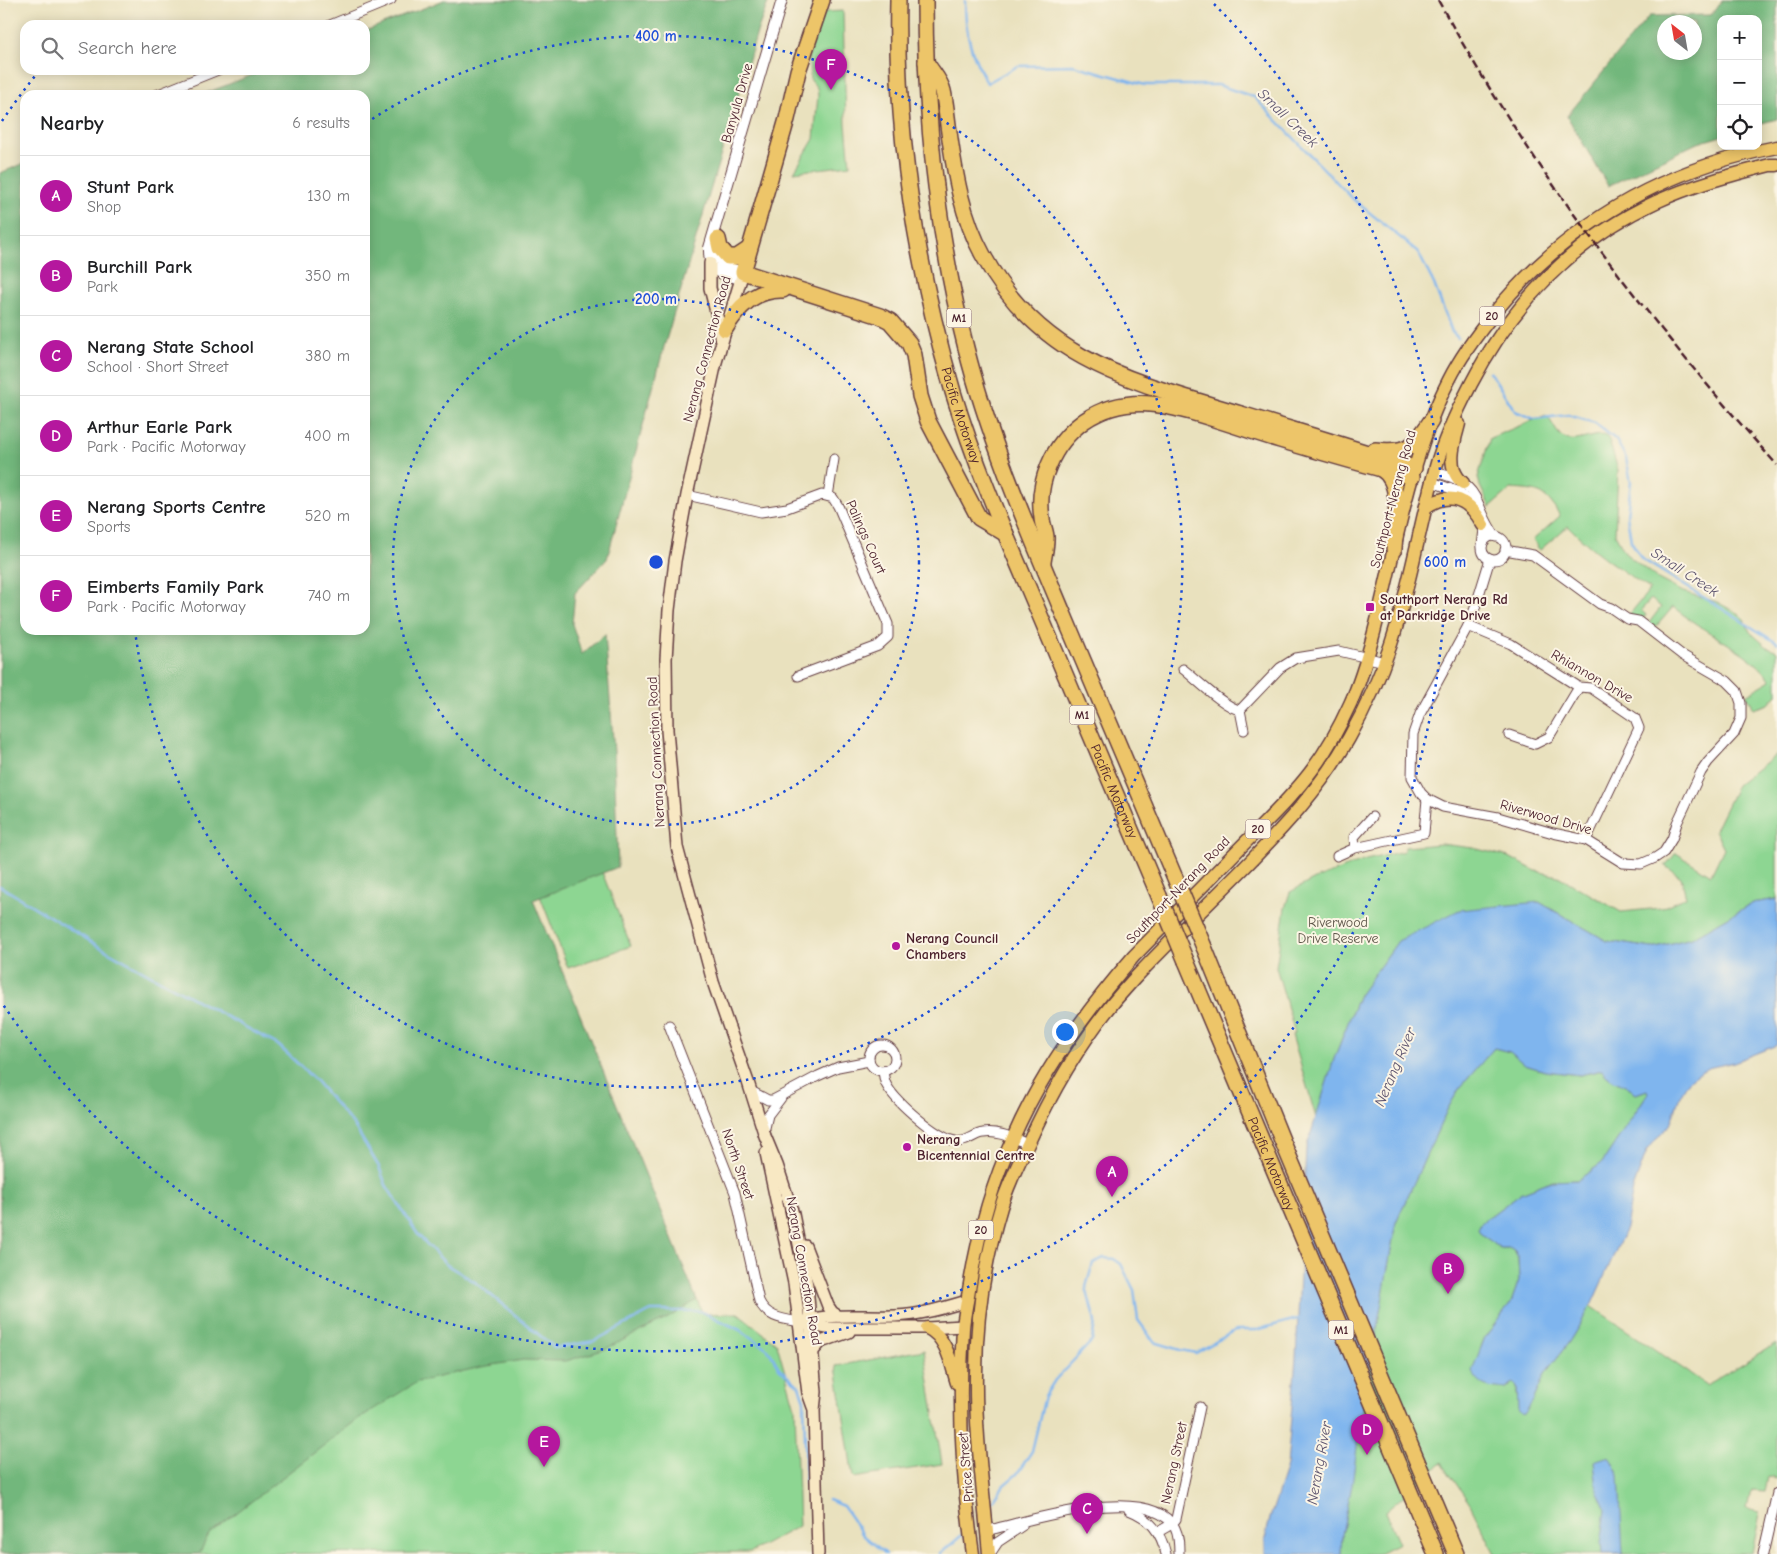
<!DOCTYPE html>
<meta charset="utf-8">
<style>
body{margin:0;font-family:"Comic Neue",sans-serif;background:#f2f2f2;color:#202124}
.controls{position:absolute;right:15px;top:15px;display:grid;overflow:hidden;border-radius:10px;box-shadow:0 2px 12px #0003}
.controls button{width:45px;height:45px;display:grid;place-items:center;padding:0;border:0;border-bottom:1px solid #e0e0e0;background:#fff;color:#202124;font:25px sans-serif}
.compass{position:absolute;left:1657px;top:15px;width:45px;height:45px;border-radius:50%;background:#fff;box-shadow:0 2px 12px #0003;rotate:329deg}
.you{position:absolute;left:1064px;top:1031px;width:18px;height:18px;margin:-12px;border:4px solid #fff;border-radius:50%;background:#1a73e8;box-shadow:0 0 0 8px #1a73e833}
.badge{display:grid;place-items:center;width:32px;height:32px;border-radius:50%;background:#b5179e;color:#fff;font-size:16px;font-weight:700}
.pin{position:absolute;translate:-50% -41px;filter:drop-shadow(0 1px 2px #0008)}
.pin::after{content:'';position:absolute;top:26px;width:18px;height:15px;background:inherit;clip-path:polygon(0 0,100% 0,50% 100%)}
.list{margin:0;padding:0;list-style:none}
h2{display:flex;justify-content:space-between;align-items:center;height:65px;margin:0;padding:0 20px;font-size:21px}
h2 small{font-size:16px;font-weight:400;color:#757577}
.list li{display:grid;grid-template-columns:32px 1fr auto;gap:15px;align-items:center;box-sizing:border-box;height:80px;padding:0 20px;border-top:1px solid #e0e0e0}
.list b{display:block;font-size:19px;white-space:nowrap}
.list p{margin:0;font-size:16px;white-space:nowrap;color:#757577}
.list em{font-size:16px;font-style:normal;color:#757577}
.icon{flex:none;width:28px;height:28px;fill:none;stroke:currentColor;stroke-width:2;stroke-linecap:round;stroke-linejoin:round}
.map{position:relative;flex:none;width:1777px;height:1554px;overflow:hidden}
.search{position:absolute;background:#fff;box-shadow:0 2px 12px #0003;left:20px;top:20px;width:350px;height:55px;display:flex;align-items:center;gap:12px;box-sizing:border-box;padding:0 18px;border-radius:15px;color:#757577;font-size:19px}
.panel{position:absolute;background:#fff;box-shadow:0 2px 12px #0003;left:20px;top:90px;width:350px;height:545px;border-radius:15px}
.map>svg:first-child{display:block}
.green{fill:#8dd692;stroke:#6c7a5e}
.forest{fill:#72b77c;stroke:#5e6b54;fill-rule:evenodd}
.water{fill:#7fb5ee;stroke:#646a8c}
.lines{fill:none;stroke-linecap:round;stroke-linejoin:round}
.stream{stroke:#7fb5ee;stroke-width:2.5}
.minor-casing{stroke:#623c41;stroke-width:11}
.tertiary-casing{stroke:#623c41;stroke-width:12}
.secondary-casing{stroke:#623c41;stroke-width:14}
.primary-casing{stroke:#623c41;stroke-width:15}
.motorway-casing{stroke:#623c41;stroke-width:18}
.minor{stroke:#fff;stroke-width:9}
.tertiary{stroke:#fff;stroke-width:10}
.secondary{stroke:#f8e8c3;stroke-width:11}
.primary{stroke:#edc569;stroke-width:12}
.motorway{stroke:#edc569;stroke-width:15}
.rail{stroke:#4a1f2b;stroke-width:2.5;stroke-dasharray:8 4;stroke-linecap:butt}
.motorway-bridge-casing{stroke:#623c41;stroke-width:18;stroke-linecap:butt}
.motorway-bridge{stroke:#edc569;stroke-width:15}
.ring{fill:none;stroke:#1d4ed8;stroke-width:2.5;stroke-dasharray:2.5 5}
.poi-dot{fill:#b5179e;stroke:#fcf5e5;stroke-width:2}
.labels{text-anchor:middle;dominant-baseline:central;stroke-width:4;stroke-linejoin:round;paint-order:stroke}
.shield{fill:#fcf5e5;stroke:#7f5f63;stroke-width:1}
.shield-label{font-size:12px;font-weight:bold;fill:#4a1f2b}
.street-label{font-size:14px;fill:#4a1f2b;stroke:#fcf5e5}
.poi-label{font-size:14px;font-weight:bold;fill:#4a1f2b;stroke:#fcf5e5;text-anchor:start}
.park-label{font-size:14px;fill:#5e564a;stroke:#fcf5e5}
.water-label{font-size:15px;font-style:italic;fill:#5d546f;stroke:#fcf5e5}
.centre{fill:#1d4ed8;stroke:#fcf5e5;stroke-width:2.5}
.ring-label{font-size:15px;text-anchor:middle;font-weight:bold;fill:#1d4ed8;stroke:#fcf5e5;stroke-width:4;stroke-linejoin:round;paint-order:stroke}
</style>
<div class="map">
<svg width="1777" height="1554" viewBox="0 0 1777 1554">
<rect width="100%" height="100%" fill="#fcf5e5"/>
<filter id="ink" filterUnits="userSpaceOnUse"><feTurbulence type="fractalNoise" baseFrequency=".02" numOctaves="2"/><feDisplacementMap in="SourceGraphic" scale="10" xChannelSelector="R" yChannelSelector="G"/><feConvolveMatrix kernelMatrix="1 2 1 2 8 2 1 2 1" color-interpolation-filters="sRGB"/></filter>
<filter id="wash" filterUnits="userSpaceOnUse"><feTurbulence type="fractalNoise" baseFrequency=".0096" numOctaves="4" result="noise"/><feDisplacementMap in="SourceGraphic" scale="20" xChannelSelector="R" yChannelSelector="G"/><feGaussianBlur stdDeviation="1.12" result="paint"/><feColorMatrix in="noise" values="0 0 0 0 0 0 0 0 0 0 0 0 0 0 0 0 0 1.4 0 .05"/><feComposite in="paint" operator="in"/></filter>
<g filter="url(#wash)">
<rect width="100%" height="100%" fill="#e9e1be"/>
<!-- green -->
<g class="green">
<polygon points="843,11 846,124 850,165 794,172 814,139 818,95 817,88 810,79 808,57 824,12"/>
<path d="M1546 415C1552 421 1554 429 1560 435 1573 448 1591 432 1606 436L1609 440 1618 470 1615 534 1626 554 1658 579 1683 592 1717 602 1739 614 1744 619 1750 632 1766 646 1777 651V695L1769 704 1753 709 1752 704 1746 695 1771 680C1755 658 1734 648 1712 634 1698 626 1685 616 1673 607L1655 628 1648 624 1661 607 1651 599 1641 610 1646 615 1643 619 1629 615 1650 589C1621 570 1592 551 1568 526L1540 550 1536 547 1537 545 1533 540 1560 516C1545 490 1539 491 1511 489L1490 507 1480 486 1478 477 1490 438Z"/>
<polygon points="1777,754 1777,899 1753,903 1692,938 1652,948 1607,941 1539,902 1398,941 1358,997 1334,1059 1316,1118 1292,1035 1295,1033 1276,967 1285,908 1290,892 1315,879 1366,860 1404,851 1405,847 1441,844 1473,848 1509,857 1536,871 1558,876 1621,912 1661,908 1686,897 1681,877 1665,866 1676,853 1711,875 1724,848 1715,830 1737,785"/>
<polygon points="602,872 631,946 568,968 540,896"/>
<path d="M1494 1048 1510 1052 1525 1065 1545 1071 1580 1075 1602 1070C1610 1084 1623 1081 1636 1094L1647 1090 1648 1093 1602 1163 1578 1180 1551 1181 1521 1193 1481 1223 1478 1229 1481 1234 1500 1248H1511L1515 1251 1518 1258 1519 1280 1511 1303 1485 1337 1481 1347 1506 1389 1513 1383 1517 1387V1397L1533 1401 1546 1372 1569 1342 1591 1306 1707 1385 1777 1343V1479L1768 1477 1765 1491 1751 1490 1747 1509 1760 1512 1752 1554H1495L1470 1504 1442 1463 1385 1512 1399 1543 1377 1554H1341L1342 1534 1350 1494 1361 1415 1396 1222 1447 1110 1459 1089Z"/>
<polygon points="697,1300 703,1314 738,1313 777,1344 795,1408 799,1526 751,1552 176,1554 408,1378"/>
<polygon points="924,1350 942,1464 853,1478 836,1366"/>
</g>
<!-- forest -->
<g class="forest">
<polygon points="444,0 769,0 758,29 664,347 607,559 575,593 572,624 582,654 605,634 614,752 618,867 533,900 697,1300 668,1318 603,1350 566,1361 523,1360 481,1367 417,1382 358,1419 209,1534 199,1554 0,1554 0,173 25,163 25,630 365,630 365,95 201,95 265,70 365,70 365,31"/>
<path d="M1722 0H1777V119L1758 124V19H1721V136L1695 144 1608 186 1567 116 1649 16 1711 15ZM1664 22H1694V52H1664Z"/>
</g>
<!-- water -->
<g class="water">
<path d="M1777 899V1045L1734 1062 1708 1068 1697 1074 1688 1082 1680 1096 1670 1125 1662 1132 1647 1151 1633 1189 1626 1228 1591 1306 1569 1342 1546 1372 1533 1401 1525 1413 1522 1415 1518 1410 1517 1387 1513 1383 1506 1389C1488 1387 1480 1388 1472 1371L1485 1337 1511 1303 1519 1280 1518 1258 1515 1251 1511 1248H1500L1481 1234 1478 1229 1481 1223 1521 1193 1551 1181 1578 1180 1602 1163 1648 1093 1647 1090 1636 1094C1623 1081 1611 1084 1602 1070L1580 1075 1545 1071 1525 1065 1510 1052 1494 1048 1459 1089 1447 1110 1396 1222 1360 1425 1352 1485 1342 1534 1341 1554H1265V1539L1270 1518 1287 1466 1296 1358 1306 1149 1334 1059 1358 997 1398 941 1459 910 1539 902 1607 941 1652 948 1692 938 1753 903Z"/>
<polygon points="1609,1456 1619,1475 1623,1554 1602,1554 1601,1543 1606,1510 1597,1490 1594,1461"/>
</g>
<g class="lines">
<!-- stream -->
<g class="stream">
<path d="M965 0C965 33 971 55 987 83L1018 66 1073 65 1145 85H1218L1254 97 1354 200 1418 252 1434 284 1452 332 1458 338"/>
<polyline points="1489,372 1496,381 1515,411 1534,419 1568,415 1595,423 1616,440 1626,458 1631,482 1627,515 1631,541 1642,559 1777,643"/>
<polyline points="0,886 98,946 278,1045 316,1081 355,1127 379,1167 386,1185 419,1236 447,1265 475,1282 555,1348 594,1341 651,1311 700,1311 740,1330 768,1349 779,1368 799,1386 804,1400 806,1485 809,1492"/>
<polyline points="828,1500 843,1506 863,1535 886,1554"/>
<polyline points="993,1501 1004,1485 1017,1474 1032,1451 1045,1396 1055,1380 1092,1341 1095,1322 1086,1287 1093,1263 1104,1258 1114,1259 1121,1264 1134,1290 1138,1320 1154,1342 1181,1350 1196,1353 1236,1330 1256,1330 1301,1318"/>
<polyline points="940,1554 962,1535"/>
</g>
</g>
</g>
<g filter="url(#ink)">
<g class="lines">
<defs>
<g id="minor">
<polyline points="330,25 391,0"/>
<polyline points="156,95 218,70"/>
<path d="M1434 472C1484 483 1472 504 1496 537"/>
<polyline points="1432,482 1460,492 1473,506"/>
<polyline points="687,495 761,512 787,508 822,495 833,498 838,506 888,624 888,637 878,646 798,676"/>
<polyline points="828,496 834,459"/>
<polyline points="1480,520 1484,529 1482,546"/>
<circle cx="1494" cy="548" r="12"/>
<polyline points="1490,559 1475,608 1468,626 1420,714 1413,734 1412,777 1421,793 1427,799 1443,807 1498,817 1553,833 1586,840 1623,863 1641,864 1655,858 1664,852 1672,839 1677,823 1701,772 1708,762 1734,734 1741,718 1741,703 1737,691 1727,681 1682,655 1638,621 1627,619 1611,608 1600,604 1533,555 1505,550"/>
<polyline points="1468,626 1511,644 1579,687 1591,688 1635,718 1639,728 1586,840"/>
<path d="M1183 669C1196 679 1225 708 1240 710L1280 668 1296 658 1339 651 1385 662"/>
<polyline points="1240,710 1244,730"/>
<polyline points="1509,735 1535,744 1549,737 1579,687"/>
<polyline points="1355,848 1354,837 1372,817"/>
<polyline points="1337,856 1355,848 1424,833 1427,799"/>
<path d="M669 1025 735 1193 759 1301C767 1318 783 1319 800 1322"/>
<circle cx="882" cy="1058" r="13"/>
<path d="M883 1071C884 1077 884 1081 887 1086 897 1103 936 1137 955 1141 966 1144 973 1134 983 1133 998 1130 1015 1139 1028 1144"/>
<polyline points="751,1091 768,1100 773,1100 818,1076 838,1067 869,1061"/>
<polyline points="764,1132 768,1115 781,1098"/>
<path d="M1129 1510C1150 1518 1161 1532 1166 1554"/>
<path d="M987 1532 993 1529C1033 1520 1149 1482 1175 1528 1179 1536 1179 1545 1179 1554"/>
<polyline points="1158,1532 1172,1524 1176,1519 1200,1407"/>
<polyline points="990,1554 998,1542 1022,1526"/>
<polyline points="1763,1554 1777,1493"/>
</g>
<g id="tertiary">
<path d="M717 244C717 266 725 267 743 272"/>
<path d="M741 279C720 274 708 273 709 248L782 0"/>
</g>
<g id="secondary">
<polyline points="710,263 710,288 719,324 720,337"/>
<polyline points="743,272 716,362 687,495 675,561 669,610 666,659 667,730 677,847 713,982 748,1082 765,1136 777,1165 793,1214 807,1285 816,1392 814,1410 818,1554"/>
<polyline points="766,1153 794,1283 808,1393 813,1407"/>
<polyline points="805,1246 828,1306 832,1312 838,1316"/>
<path d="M804 1321C834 1313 865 1317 895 1316 920 1315 944 1308 967 1301"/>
<polyline points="805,1324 827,1328 927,1328 963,1326"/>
<polyline points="814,1350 821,1342 849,1332"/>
</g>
<g id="primary">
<path d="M1459 424C1454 442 1445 469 1463 483"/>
<path d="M1426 507C1451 490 1470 500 1483 525"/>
<path d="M927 1328C947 1337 951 1364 957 1383"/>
<path d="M973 1554C962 1479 958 1403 963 1328 964 1315 967 1303 969 1290 977 1238 991 1186 1013 1138 1042 1071 1086 1011 1134 956 1167 922 1201 888 1234 854 1260 827 1289 801 1312 770 1327 750 1340 726 1350 704 1360 683 1367 659 1373 636 1388 580 1398 522 1415 467 1424 437 1435 407 1449 380 1461 356 1478 333 1495 312 1568 223 1664 169 1777 147"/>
<path d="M989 1554C984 1494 975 1435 976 1375 976 1319 985 1260 1001 1207 1008 1185 1018 1164 1028 1144 1055 1084 1089 1027 1134 979 1169 942 1206 906 1242 870 1282 829 1321 788 1349 738 1366 708 1380 677 1391 644 1410 587 1419 528 1435 470 1443 440 1457 411 1471 384 1513 303 1573 240 1656 202 1693 185 1731 175 1770 165H1777"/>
</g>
<g id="motorway">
<polyline points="822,0 798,71 787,119 743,272 880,316 890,321 909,343 914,355 920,396 928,421 979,518 1006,534"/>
<path id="s1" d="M898 0C895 133 916 265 953 392 976 468 1008 540 1039 613 1079 707 1119 802 1159 896"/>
<path d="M925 0C925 118 937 234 966 348 989 439 1027 527 1063 613 1100 701 1138 790 1175 878"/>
<path d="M926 62C931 71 941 81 943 91 946 104 947 119 949 132 955 175 962 217 983 255 1040 362 1135 382 1241 414 1299 432 1357 449 1414 468"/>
<polyline points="718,239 720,248 728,257 737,257 749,249"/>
<path d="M725 329C738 307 755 289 783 290"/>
<path d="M1375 450C1408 453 1413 448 1431 421"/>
<path d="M1381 469C1404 482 1395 526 1394 549"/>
<path d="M1043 562C1044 555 1046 547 1046 540 1047 533 1042 525 1042 518 1039 500 1042 481 1049 465 1056 448 1069 432 1084 421 1126 393 1167 404 1211 418 1234 425 1257 433 1280 440 1324 453 1368 466 1412 477"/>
<polyline points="1204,947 1282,1140 1456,1554"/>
<path id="s2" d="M1186 961 1436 1554"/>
</g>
</defs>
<!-- minor casing -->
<use href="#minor" class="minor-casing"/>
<!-- tertiary casing -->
<use href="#tertiary" class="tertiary-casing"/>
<!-- secondary casing -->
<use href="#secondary" class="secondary-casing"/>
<!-- primary casing -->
<use href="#primary" class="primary-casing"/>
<!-- motorway casing -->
<use href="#motorway" class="motorway-casing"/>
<!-- minor -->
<use href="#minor" class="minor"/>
<!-- tertiary -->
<use href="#tertiary" class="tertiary"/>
<!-- secondary -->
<use href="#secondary" class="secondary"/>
<!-- primary -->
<use href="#primary" class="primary"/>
<!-- motorway -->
<use href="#motorway" class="motorway"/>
<!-- rail -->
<path class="rail" d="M1438 0C1531 169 1649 322 1777 465"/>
<defs>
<g id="motorway-bridge">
<polyline points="1175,878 1204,947"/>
<polyline points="1159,896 1186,961"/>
</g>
</defs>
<!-- motorway-bridge casing -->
<use href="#motorway-bridge" class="motorway-bridge-casing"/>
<!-- motorway-bridge -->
<use href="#motorway-bridge" class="motorway-bridge"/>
</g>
</g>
<!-- distance rings -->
<g class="ring">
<circle cx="656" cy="562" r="263"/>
<path d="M366 123A526 526 0 1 1 135 631"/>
<path d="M2 121A789 789 0 0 1 39 71M1214 4A789 789 0 1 1 2 1003"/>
</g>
<!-- markers -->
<g class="poi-dot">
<rect x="1365" y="602" width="10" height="10" rx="2.5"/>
<circle cx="896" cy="946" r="5"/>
<circle cx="907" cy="1147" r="5"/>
</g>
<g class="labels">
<!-- shield labels -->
<g class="shield">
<rect x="1479.5" y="306.5" width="25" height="19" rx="4"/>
<rect x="946.5" y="308.5" width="25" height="19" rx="4"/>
<rect x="1069.5" y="705.5" width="25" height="19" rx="4"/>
<rect x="1245.5" y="819.5" width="25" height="19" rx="4"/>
<rect x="968.5" y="1220.5" width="25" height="19" rx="4"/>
<rect x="1328.5" y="1320.5" width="25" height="19" rx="4"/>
</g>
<g class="shield-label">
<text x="1492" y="316">20</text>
<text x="959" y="318">M1</text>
<text x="1082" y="715">M1</text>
<text x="1258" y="829">20</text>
<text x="981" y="1230">20</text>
<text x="1341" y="1330">M1</text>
</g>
<!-- street labels -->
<g class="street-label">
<text transform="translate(737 103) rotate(-74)">Banyula Drive</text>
<text transform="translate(707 349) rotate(-75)">Nerang Connection Road</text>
<text stroke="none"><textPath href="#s1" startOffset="422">Pacific Motorway</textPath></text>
<text transform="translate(1393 499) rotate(-75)">Southport-Nerang Road</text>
<text transform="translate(866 537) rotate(66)">Palings Court</text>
<text transform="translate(1592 676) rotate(30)">Rhiannon Drive</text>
<text transform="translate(656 752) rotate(-93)">Nerang Connection Road</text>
<text stroke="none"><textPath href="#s1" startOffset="828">Pacific Motorway</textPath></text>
<text transform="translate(1546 817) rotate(16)">Riverwood Drive</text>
<text transform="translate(1178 890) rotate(-46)">Southport-Nerang Road</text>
<text transform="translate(738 1164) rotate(71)">North Street</text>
<text stroke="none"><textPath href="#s2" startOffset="220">Pacific Motorway</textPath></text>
<text transform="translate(804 1271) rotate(80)">Nerang Connection Road</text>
<text transform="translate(1174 1463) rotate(-78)">Nerang Street</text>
<text transform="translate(966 1467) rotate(-95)">Price Street</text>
</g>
<!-- poi labels -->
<g class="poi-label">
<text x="1380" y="599">Southport Nerang Rd<tspan x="1380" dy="16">at Parkridge Drive</tspan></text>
<text x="906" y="938">Nerang Council<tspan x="906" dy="16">Chambers</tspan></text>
<text x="917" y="1139">Nerang<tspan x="917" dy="16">Bicentennial Centre</tspan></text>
</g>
<!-- park labels -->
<g class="park-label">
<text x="1338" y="922">Riverwood<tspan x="1338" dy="16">Drive Reserve</tspan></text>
</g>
<!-- water labels -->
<g class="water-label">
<text transform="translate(1288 118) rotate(44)">Small Creek</text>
<text transform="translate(1685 572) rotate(33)">Small Creek</text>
<text transform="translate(1395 1067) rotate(-67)">Nerang River</text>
<text transform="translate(1319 1463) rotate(-80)">Nerang River</text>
</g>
</g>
<circle cx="656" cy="562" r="8" class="centre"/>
<g class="ring-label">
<text x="656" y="41">400 m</text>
<text x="656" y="304">200 m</text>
<text x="1445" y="567">600 m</text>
</g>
</svg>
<div class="controls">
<button>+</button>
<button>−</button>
<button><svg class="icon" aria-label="locate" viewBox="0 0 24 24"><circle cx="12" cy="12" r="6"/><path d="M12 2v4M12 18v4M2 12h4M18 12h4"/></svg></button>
</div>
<svg class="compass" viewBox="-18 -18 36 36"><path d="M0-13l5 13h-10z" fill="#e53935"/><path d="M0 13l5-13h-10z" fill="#757577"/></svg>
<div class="you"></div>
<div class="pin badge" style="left:1112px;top:1197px">A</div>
<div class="pin badge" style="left:1448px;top:1294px">B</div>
<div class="pin badge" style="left:1087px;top:1534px">C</div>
<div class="pin badge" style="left:1367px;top:1455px">D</div>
<div class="pin badge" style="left:544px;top:1467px">E</div>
<div class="pin badge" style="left:831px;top:90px">F</div>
<div class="search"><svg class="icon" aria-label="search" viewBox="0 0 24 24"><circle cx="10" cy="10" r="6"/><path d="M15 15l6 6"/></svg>Search here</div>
<section class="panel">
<h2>Nearby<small>6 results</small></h2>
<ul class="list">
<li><span class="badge">A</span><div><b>Stunt Park</b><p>Shop</p></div><em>130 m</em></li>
<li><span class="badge">B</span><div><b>Burchill Park</b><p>Park</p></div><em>350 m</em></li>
<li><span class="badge">C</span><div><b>Nerang State School</b><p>School · Short Street</p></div><em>380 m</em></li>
<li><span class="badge">D</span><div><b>Arthur Earle Park</b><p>Park · Pacific Motorway</p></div><em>400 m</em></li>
<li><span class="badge">E</span><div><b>Nerang Sports Centre</b><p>Sports</p></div><em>520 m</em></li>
<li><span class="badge">F</span><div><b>Eimberts Family Park</b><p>Park · Pacific Motorway</p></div><em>740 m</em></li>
</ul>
</section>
</div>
